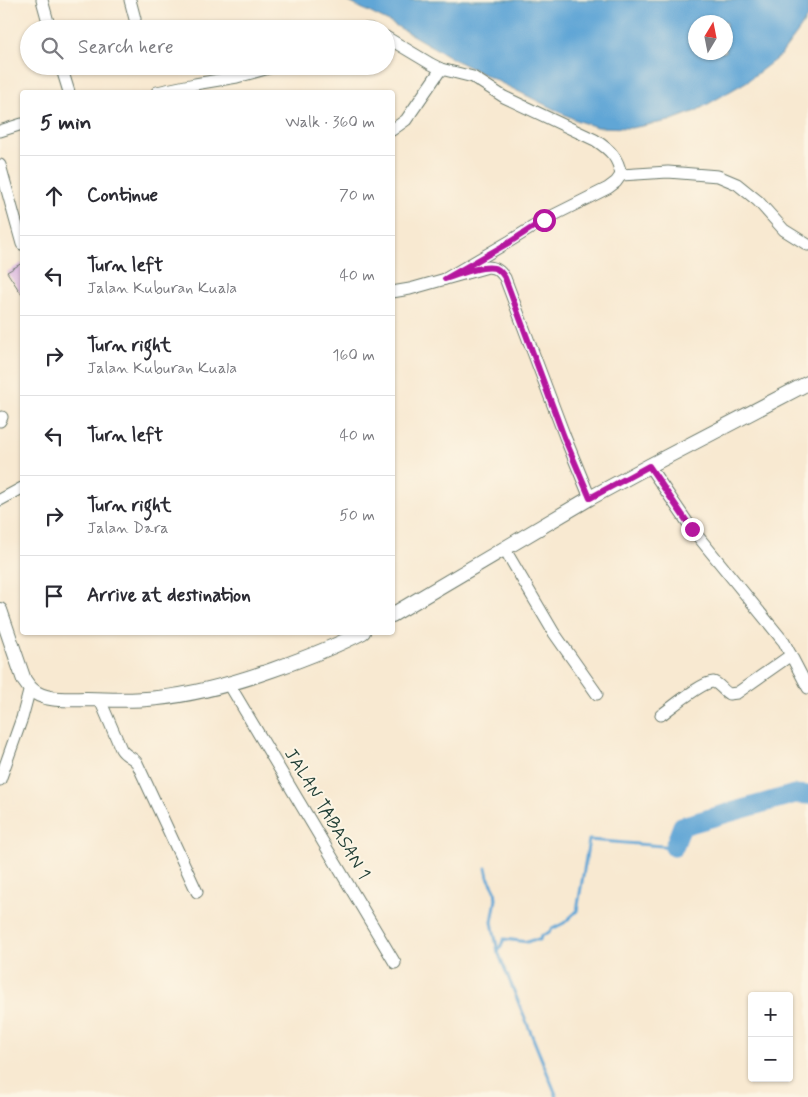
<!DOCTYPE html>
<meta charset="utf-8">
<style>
body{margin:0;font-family:Mynerve,sans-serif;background:#f7f7f7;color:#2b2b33}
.controls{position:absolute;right:15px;bottom:15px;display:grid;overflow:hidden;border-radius:5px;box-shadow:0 1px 4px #0004}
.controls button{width:45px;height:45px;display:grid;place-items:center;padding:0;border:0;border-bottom:1px solid #e1e1e2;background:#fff;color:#2b2b33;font:25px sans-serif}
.compass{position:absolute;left:688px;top:15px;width:45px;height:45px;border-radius:50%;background:#fff;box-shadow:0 1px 4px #0004;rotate:10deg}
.stop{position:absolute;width:15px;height:15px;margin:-11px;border:4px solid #b5179e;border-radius:50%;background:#fff}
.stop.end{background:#b5179e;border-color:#fff;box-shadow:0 1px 5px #0008}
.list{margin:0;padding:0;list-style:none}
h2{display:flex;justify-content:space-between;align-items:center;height:65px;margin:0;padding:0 20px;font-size:21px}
h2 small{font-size:16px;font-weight:400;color:#7c7c81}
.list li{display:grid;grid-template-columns:32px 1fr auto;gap:15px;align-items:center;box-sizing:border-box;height:80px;padding:0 20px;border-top:1px solid #e1e1e2}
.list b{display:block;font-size:19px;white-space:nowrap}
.list p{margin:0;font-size:16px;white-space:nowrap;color:#7c7c81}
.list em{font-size:16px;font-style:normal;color:#7c7c81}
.icon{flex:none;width:28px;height:28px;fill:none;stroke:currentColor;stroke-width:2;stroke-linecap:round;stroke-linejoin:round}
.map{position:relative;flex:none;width:808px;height:1097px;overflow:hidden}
.search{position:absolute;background:#fff;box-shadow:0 1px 4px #0004;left:20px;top:20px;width:375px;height:55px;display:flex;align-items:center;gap:12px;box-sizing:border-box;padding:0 18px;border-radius:28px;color:#7c7c81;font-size:19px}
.panel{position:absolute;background:#fff;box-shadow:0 1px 4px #0004;left:20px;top:90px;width:375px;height:545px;border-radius:5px}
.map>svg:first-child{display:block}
.water{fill:#60a6d6;stroke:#407285;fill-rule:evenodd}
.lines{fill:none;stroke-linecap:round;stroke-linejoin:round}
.stream{stroke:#60a6d6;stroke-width:3}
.river{stroke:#60a6d6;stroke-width:19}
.building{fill:#d3a9e0}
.minor-casing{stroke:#6b796b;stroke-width:13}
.major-casing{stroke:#6b796b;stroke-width:16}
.minor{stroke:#fff;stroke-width:11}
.major{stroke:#fff;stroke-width:14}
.route{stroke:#b5179e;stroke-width:6}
.labels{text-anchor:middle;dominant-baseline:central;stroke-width:4;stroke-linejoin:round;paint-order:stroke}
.street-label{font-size:18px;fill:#1f3d34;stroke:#fcf5e5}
</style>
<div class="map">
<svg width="808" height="1097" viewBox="0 0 808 1097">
<rect width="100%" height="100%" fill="#fcf5e5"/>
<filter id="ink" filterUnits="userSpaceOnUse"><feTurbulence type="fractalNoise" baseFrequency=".02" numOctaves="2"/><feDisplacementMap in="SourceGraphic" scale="10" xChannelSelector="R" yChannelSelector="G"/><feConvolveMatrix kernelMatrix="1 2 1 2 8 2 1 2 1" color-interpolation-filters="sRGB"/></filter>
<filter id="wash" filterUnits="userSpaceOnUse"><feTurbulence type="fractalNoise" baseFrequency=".0096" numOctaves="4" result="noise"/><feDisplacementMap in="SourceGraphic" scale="20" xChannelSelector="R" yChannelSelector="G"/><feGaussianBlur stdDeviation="1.12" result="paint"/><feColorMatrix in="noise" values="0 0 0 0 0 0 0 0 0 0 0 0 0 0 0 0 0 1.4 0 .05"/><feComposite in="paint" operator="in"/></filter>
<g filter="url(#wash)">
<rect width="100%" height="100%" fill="#f8e9d1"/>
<!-- water -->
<path class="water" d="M345 0H808V16L800 29 780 56 746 82 696 111 669 121 631 128 597 127 578 121 457 61 393 24ZM696 22H726V52H696Z"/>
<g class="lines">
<!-- stream -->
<g class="stream">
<polyline points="486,868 488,877 495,890 496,899 492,922 498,952 557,1097"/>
<polyline points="498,952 504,939 528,942 532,940 540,940 541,936 548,933 552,929 564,923 577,911 589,840 674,847"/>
</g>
<!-- river -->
<polyline class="river" points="674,847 682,826 795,794 808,795"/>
</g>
<g id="blocks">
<!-- building -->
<polygon class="building" points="22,263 22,295 7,272"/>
</g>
</g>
<g filter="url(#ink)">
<use href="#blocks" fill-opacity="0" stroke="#6b796b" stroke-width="1"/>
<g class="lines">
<defs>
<g id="minor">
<polyline points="42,0 50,29"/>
<polyline points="130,0 135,19"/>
<polyline points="360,29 370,29"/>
<path d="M386 37 431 64 441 69 473 77 504 97 595 140C610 150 618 157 621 175L616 182 608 188 544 220 510 241 445 279"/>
<polyline points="61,66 69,92"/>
<polyline points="157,92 195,84 237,77 276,66"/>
<polyline points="392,130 406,120 441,69"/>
<polyline points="0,131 22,124"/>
<polyline points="0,165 22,244"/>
<polyline points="621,175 668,172 718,176 737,184 758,201 784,230 808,245"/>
<path d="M392 292 410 289 488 267C497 268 500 271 505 278L565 437 590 498"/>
<polyline points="0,421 2,417"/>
<polyline points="649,466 692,529 784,642 808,688"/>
<polyline points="0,500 22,488"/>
<polyline points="504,548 554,633 597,694"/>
<polyline points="229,684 395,963"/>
<path d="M100 700 121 749C125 756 133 757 137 763L197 892"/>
<path d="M661 715C671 708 702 682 713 682 719 683 723 691 729 694L737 693 791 655"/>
<polyline points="0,780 22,718 30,688"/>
</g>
<g id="major">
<path d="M0 610 24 680C26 683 28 686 31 689 44 702 69 699 86 699 110 700 134 701 158 698 197 694 235 683 272 670 303 659 333 648 363 632"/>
<polyline points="392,615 590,498 649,466 808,383"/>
</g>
</defs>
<!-- minor casing -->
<use href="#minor" class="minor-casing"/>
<!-- major casing -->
<use href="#major" class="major-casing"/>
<!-- minor -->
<use href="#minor" class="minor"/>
<!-- major -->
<use href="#major" class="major"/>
</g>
</g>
<g class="lines" filter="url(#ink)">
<!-- route -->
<path class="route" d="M544 220 510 242 445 279C457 275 486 263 497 269 501 271 503 275 505 278L564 437 590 498 649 466 692 529"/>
</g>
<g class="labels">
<!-- street labels -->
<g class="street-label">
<text transform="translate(327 814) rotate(59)">JALAN TABASAN 1</text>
</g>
</g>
</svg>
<div class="controls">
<button>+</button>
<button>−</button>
</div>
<svg class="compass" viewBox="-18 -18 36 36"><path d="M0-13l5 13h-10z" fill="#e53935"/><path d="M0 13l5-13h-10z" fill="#7c7c81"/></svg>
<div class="stop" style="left:544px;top:220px"></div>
<div class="stop end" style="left:692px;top:529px"></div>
<div class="search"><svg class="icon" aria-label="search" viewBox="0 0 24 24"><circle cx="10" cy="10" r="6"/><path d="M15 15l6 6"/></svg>Search here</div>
<section class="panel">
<h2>5 min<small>Walk · 360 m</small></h2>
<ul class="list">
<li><svg class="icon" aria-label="ahead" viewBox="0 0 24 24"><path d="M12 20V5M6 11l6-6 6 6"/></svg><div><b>Continue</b></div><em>70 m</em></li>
<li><svg class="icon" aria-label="left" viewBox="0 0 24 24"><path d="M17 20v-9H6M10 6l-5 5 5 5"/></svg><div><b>Turn left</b><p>Jalan Kuburan Kuala</p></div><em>40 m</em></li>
<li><svg class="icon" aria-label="right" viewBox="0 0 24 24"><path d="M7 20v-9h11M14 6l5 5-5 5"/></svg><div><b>Turn right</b><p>Jalan Kuburan Kuala</p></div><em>160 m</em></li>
<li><svg class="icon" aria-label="left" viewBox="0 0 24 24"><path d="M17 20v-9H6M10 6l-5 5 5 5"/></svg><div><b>Turn left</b></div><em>40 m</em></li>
<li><svg class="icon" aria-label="right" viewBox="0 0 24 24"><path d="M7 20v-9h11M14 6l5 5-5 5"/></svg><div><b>Turn right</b><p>Jalan Dara</p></div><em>50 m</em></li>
<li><svg class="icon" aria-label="arrive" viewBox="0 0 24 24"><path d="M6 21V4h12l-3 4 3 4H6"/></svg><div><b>Arrive at destination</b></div></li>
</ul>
</section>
</div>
